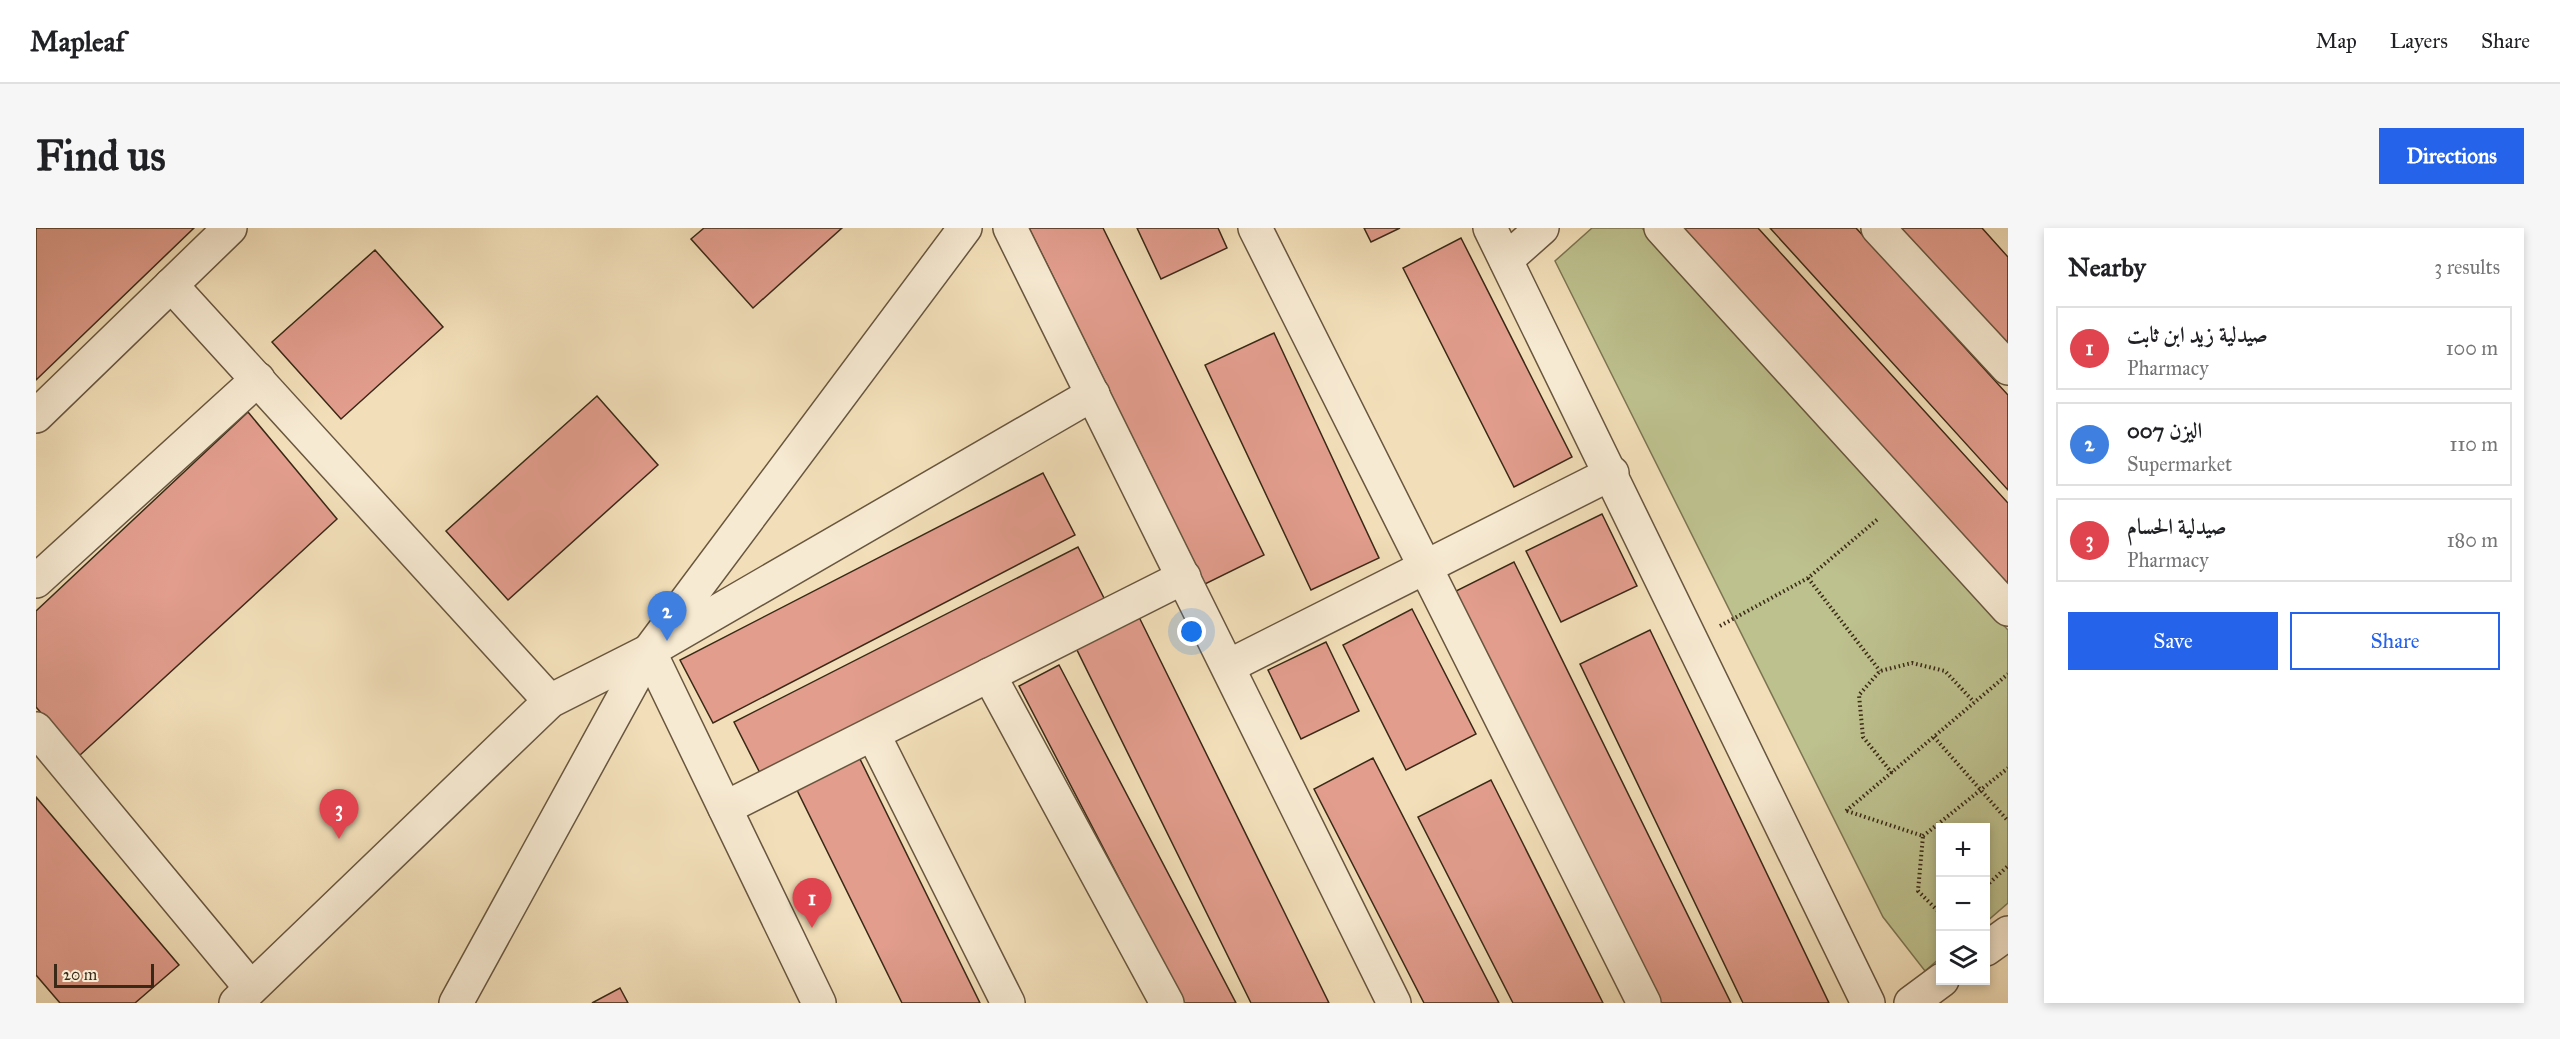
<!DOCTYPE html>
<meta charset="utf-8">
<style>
body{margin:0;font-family:"IM FELL Great Primer",Amiri,serif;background:#f6f6f6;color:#202124}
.controls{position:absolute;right:18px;bottom:18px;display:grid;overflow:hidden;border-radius:0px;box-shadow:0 3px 9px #0003}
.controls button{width:54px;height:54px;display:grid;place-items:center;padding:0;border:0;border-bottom:2px solid #e0e0e0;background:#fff;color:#202124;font:30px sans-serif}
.scale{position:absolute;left:18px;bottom:15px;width:100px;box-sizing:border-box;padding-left:6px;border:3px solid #3a2916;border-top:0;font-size:16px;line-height:21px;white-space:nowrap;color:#3a2916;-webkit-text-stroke:4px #f7ead2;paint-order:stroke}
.you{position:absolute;left:1156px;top:404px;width:21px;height:21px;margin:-15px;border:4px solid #fff;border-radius:50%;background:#1a73e8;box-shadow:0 0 0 9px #1a73e833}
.badge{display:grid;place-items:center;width:39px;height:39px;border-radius:50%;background:#2563eb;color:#fff;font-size:20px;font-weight:700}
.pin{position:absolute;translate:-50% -50px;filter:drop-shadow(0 2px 3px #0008)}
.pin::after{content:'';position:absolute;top:32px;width:21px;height:18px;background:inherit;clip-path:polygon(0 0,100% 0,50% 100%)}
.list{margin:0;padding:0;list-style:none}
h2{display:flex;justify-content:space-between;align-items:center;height:78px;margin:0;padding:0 24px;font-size:26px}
h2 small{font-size:20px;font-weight:400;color:#757577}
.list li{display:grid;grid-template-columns:39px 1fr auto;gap:18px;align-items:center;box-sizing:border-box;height:84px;margin:0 12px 12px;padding:0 12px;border:2px solid #e0e0e0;border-radius:0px}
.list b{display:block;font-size:22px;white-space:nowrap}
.list p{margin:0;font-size:20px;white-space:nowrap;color:#757577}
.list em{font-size:20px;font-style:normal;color:#757577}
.actions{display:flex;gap:12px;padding:18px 24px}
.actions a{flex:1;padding:14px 0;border:2px solid #2563eb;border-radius:0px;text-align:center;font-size:21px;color:#2563eb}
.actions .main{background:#2563eb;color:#fff}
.icon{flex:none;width:33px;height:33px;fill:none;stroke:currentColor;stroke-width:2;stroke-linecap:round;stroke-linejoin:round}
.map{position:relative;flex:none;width:1972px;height:775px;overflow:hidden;border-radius:0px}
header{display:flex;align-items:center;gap:36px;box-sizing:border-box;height:84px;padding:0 30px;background:#fff;border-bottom:2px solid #e0e0e0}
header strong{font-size:28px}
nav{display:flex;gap:33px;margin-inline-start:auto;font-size:21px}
.intro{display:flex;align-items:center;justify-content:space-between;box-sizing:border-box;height:144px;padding:0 36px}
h1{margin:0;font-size:42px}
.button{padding:15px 27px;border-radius:0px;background:#2563eb;color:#fff;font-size:21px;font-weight:700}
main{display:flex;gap:36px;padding:0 36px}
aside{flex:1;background:#fff;border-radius:0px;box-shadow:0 3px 9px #0003}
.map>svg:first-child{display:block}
.green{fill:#bdc18e;stroke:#7c7552;stroke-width:1.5}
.building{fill:#e29d8d;stroke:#3a2916;stroke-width:1.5}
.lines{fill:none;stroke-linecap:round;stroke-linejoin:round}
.minor-casing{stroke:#68563f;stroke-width:36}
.path{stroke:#3a2916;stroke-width:4;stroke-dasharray:1.5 3;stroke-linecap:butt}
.minor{stroke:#f7ead2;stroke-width:33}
</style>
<header>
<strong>Mapleaf</strong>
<nav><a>Map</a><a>Layers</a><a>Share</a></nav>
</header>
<div class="intro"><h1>Find us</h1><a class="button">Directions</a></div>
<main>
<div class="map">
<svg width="1972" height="775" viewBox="0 0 1972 775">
<rect width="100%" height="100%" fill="#f2dfb9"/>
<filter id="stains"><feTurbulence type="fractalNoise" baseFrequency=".00333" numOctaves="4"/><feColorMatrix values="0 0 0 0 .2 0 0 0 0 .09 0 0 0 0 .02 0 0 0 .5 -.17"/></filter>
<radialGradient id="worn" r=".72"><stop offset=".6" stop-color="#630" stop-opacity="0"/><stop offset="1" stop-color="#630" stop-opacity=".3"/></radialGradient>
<!-- green -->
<polygon class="green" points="1556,0 1606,0 1972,402 1972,675 1950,694 1950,600 1904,600 1904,730 1889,743 1847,689 1519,33"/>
<!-- building -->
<g class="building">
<polygon points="0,0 158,0 0,152"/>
<polygon points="668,0 806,0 717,80 655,11"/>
<polygon points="993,0 1067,0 1228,327 1169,356"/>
<polygon points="1101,0 1182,0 1191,20 1125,51"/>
<polygon points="1328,0 1364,0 1335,14"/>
<polygon points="1636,0 1722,0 1972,275 1972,370"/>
<polygon points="1734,0 1820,0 1972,167 1972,262"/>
<polygon points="1859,0 1946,0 1972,29 1972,124"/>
<polygon points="1425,10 1536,229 1478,259 1367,40"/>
<polygon points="339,22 407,99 305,191 236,114"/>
<polygon points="1238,105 1343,330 1275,362 1169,137"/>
<polygon points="561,168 622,237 472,372 410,303"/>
<polygon points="212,184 301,291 43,528 0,479 0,383"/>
<polygon points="1007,245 1039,307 677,495 644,432"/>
<polygon points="1566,286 1601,358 1525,394 1490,323"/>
<polygon points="1042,319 1070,374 726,549 698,494"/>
<polygon points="1478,334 1695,775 1620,775 1418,364"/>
<polygon points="1376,381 1440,506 1370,542 1307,417"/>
<polygon points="1102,387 1293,775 1215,775 1039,418"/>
<polygon points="1614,402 1793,775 1707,775 1544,436"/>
<polygon points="1290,414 1323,483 1265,511 1232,442"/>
<polygon points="1023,437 1200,775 1148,775 983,458"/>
<polygon points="821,525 944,775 866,775 758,556"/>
<polygon points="1337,530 1463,775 1388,775 1278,561"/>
<polygon points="1455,552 1567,775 1477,775 1382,589"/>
<polygon points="0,569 143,737 99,775 24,775 0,747"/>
<polygon points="584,760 592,775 556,775"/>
</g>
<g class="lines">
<defs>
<g id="minor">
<polyline points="974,0 1358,775"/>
<polyline points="1219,0 1608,775"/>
<polyline points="1454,0 1832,775"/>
<polyline points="1625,0 1972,381"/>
<polyline points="1842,0 1972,140"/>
<polyline points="1470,32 1506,0"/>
<polyline points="135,57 514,473"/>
<polyline points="0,188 194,0"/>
<polyline points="0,353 222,151"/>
<polyline points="613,423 783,775"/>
<polyline points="1193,438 1576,245"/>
<polyline points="953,447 1131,775"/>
<polyline points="0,501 215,760"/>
<polyline points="837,506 972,775"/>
<polyline points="689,580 1148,349"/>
<polyline points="1950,721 1972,705"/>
<polyline points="200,775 514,473 613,423 1057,166"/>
<polyline points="420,775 613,423 929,0"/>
<polyline points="1875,775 1906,752"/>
</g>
</defs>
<!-- minor casing -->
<use href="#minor" class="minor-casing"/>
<!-- path -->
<g class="path">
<polyline points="1772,350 1844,443"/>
<polyline points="1684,398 1772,350 1843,290"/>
<polyline points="1898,509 1972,593"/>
<polyline points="1856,545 1827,509 1823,467 1844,443 1876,435 1909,443 1938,474"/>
<polyline points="1810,583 1972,446"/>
<polyline points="1811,583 1887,608 1882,663 1904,685"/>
<polyline points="1887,608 1972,540"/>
<polyline points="1950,658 1972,638"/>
</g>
<!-- minor -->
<use href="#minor" class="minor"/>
</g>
<rect width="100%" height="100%" filter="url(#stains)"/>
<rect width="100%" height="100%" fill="url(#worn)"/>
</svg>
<div class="controls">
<button>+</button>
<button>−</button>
<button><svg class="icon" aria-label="layers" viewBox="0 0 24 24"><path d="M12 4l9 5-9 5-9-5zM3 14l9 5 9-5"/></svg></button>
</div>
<div class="scale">20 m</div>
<div class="you"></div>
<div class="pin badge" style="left:776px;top:700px;background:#e0444e">1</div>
<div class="pin badge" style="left:631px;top:413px;background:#3f7fe0">2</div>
<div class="pin badge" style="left:303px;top:611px;background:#e0444e">3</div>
</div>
<aside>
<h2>Nearby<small>3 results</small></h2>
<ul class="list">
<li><span class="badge" style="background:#e0444e">1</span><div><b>صيدلية زيد ابن ثابت</b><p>Pharmacy</p></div><em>100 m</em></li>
<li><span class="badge" style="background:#3f7fe0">2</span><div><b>اليزن 007</b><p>Supermarket</p></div><em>110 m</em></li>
<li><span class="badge" style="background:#e0444e">3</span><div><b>صيدلية الحسام</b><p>Pharmacy</p></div><em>180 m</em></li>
</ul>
<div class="actions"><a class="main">Save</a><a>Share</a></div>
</aside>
</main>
